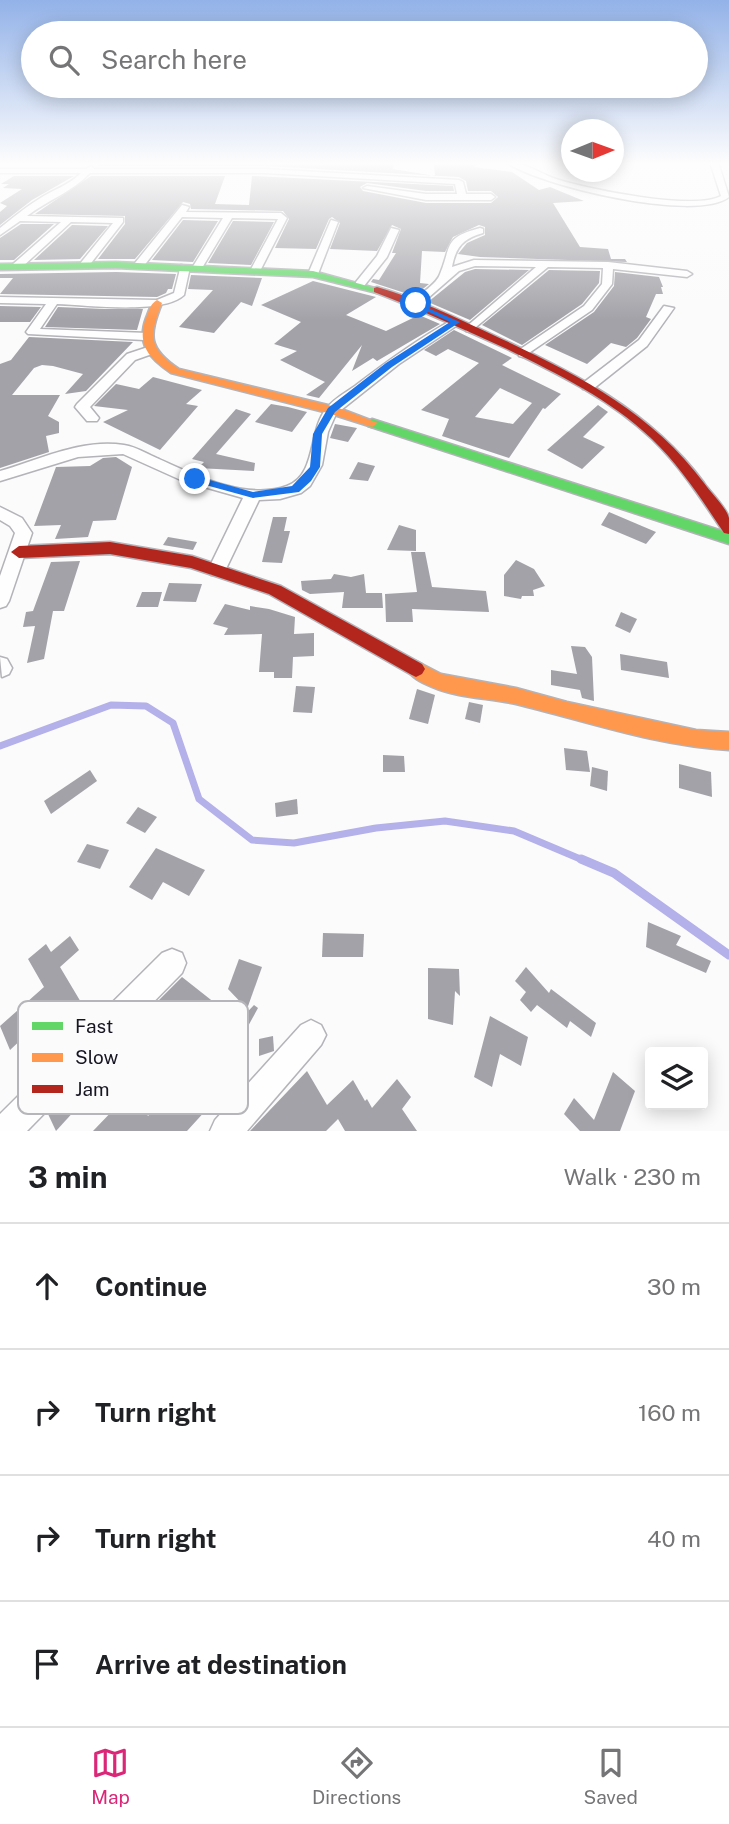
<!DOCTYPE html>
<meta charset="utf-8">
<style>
body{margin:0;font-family:"Public Sans",sans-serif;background:#f2f2f2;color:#202124}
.controls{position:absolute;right:21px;bottom:21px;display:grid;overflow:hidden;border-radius:7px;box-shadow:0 4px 18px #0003}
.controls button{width:63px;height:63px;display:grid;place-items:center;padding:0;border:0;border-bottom:2px solid #e0e0e0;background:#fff;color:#202124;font:35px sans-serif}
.compass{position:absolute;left:561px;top:119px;width:63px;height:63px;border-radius:50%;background:#fff;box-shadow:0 4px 18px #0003;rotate:89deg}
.stop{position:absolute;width:21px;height:21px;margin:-16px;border:5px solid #1a73e8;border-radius:50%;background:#fff}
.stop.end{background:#1a73e8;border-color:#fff;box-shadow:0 2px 7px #0008}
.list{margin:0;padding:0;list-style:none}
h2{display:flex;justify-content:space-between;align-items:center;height:91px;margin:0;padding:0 28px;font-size:30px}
h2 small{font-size:23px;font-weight:400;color:#757577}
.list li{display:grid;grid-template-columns:46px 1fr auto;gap:21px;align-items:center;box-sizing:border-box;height:126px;padding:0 28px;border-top:2px solid #e0e0e0}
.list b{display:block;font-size:26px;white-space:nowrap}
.list em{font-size:23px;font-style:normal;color:#757577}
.icon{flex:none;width:38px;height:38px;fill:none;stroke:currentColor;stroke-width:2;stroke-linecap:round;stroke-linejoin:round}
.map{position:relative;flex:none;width:729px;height:1131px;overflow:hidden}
.search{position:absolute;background:#fff;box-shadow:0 4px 18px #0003;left:21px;right:21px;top:21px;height:77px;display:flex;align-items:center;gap:18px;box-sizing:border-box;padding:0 24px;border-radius:38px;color:#757577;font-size:26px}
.sheet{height:595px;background:#fff}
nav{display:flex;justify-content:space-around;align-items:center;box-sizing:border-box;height:98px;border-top:2px solid #e0e0e0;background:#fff;font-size:19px;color:#757577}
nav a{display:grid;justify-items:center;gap:4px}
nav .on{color:#db2777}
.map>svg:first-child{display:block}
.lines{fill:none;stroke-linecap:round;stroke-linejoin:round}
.stream-far1{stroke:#b4b0e9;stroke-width:7}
.stream{stroke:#b4b0e9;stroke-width:9}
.building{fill:#a2a2a8;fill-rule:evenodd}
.street-casing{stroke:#b3b3b8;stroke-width:3}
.fast-casing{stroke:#b3b3b8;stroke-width:3}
.slow-casing{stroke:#b3b3b8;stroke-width:3}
.jam-casing{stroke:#b3b3b8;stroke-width:3}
.street{fill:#fefefe;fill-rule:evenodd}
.fast{fill:#63d668;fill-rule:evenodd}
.slow{fill:#ff974d;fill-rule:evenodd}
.jam{fill:#b3261e;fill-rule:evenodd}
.route{fill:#1a73e8}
.key{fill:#fbfbfb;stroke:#b6b6ba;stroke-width:2}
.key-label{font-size:19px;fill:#161521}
</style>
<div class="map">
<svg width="729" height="1131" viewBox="0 0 729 1131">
<rect width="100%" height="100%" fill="#fbfbfb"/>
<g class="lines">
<!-- stream-far1 -->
<polyline class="stream-far1" points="0,746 111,705 146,706 173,723 199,799 252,840 294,843 376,828 445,821 514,831 585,861"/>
<!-- stream -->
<polyline class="stream" points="581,859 614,873 729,955"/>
</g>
<!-- building -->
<g class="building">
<polygon points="129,162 286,162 323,165 326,163 346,164 364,162 395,163 393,169 435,176 434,165 478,163 474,167 512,172 539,190 550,187 584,201 553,203 580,247 608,249 611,259 625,259 627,262 480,257 458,254 467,243 485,235 485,227 479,225 453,237 445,252 422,251 420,283 429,284 414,296 371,282 373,279 379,280 396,253 392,253 401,229 392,225 377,251 330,249 340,223 332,217 329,219 316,249 275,248 289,219 283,211 191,209 190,204 183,202 135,259 98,259 125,224 125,216 35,214 91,176 237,176 225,176 215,204 249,205 252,176 453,186 454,191 426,191 367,183 360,187 363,191 426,203 491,203 498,197 491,191 468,191 466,181 459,177 265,166 98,166 100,163"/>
<polygon points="14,176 74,176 32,200 0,225 0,212 7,206 0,203 22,189 3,188 9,184 1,184"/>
<polygon points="183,220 218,221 193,262 152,260"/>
<polygon points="233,221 274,222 251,265 208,263"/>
<polygon points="21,224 54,224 14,260 0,260 0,238"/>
<polygon points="72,225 108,226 80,259 34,260"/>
<polygon points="475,269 529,270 470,320 428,302 465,272"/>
<polygon points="549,270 600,271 599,283 582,304 522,345 482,325"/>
<polygon points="116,272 176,274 172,289 168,289 166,293 157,297 0,294 13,278 0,278 0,274"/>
<polygon points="615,272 659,277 663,287 661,287 663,294 656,294 646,317 651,319 637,338 626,347 611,343 587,364 545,345 594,312 614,286"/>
<polygon points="191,275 262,278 252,306 241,302 214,333 179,327 213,290 188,289"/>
<polygon points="313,281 376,297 346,315 386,331 419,315 440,324 377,361 373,358 352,371 362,345 319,398 306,395 325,382 280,360 297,351 274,344 301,322 261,305"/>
<polygon points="0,306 41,307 30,322 0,322"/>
<polygon points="58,307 105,309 143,309 137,330 45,327"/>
<path d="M454 330 512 358 502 365 561 394 545 409 543 408 509 458 442 436 449 419 421 410 479 363 448 349 436 356 424 350ZM500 388 532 403 513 424 475 417Z"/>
<polygon points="29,337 133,342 86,391 65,394 83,374 53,366 42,365 34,368 12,395 60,395 48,416 59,422 59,433 46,436 49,452 0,468 0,364 11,360"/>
<polygon points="153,377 202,390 186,404 198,406 160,450 103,422 128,410 94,406 116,384 139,389"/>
<polygon points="271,404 288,407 307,412 292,432 255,422"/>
<polygon points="598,405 608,412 583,437 605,447 582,469 547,450"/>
<polygon points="236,409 251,414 216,454 255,463 254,471 198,468 204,462 192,459"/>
<polygon points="335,424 357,428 348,442 330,438"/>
<polygon points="116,457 132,467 116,520 93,521 88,537 55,539 61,525 34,526 56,467 90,466 103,458"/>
<polygon points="358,462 375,466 368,481 349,479"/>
<polygon points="609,512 656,532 646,544 601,525"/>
<polygon points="273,517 287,517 284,531 290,531 282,563 262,562"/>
<polygon points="399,525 416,530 416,551 387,550"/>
<polygon points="168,537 197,542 193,550 163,545"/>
<polygon points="411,552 425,552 432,587 486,591 489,612 412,609 413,622 386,622 385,594 417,592"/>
<polygon points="516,560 534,569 545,586 533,590 534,596 522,596 521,599 504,596 504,575"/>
<polygon points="80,561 64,611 53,611 44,659 27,663 35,626 23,627 26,612 33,611 51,562"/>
<polygon points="334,574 351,577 364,574 366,593 382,593 383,608 342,608 344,592 310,594 302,590 301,581 331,579"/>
<polygon points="169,583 202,584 196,602 163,601"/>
<polygon points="142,592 162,592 158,607 136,607"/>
<polygon points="225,604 250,610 250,606 269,609 295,617 294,634 314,633 314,656 293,657 292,678 274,678 274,672 259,672 262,634 224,635 228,628 213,624"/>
<polygon points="621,612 637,619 630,633 615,626"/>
<polygon points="571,646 585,647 592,657 594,701 582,698 580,690 551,685 551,670 577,674"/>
<polygon points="620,654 667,662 669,678 621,670"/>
<polygon points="296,686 315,687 312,713 293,712"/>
<polygon points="417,689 435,695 428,724 409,719"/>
<polygon points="469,702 483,705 480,723 465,719"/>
<polygon points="564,748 587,751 590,772 566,770"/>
<polygon points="383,755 404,756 405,772 383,772"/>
<polygon points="679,764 711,772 712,797 679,788"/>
<polygon points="592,767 608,771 607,791 590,786"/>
<polygon points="90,770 97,781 51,814 44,801"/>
<polygon points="297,799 298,814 276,817 275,803"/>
<polygon points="138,807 157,817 145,833 126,823"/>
<polygon points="87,844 109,850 100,869 77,862"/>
<polygon points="156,848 205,870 189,896 163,882 152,900 129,887"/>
<polygon points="648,922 681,936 676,945 711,961 706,973 646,947"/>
<polygon points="323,933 364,934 363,957 322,957"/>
<polygon points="70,936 79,950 60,967 85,1009 95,1000 101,1010 59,1052 41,1021 10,1050 0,1026 44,987 28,959 46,944 51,952"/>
<polygon points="239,959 262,967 247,1009 228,989"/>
<polygon points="526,967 549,993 551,989 596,1023 591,1037 570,1021 567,1028 537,1005 531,1012 520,1000 526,992 515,981"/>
<polygon points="428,968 459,969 460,996 455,991 453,1025 428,1019"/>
<polygon points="182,977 220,1007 132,1088 148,1116 254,1005 258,1008 212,1092 217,1098 187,1131 93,1131 118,1105 110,1092 132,1070 129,1063 163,1033 144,1015"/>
<polygon points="490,1016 528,1037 521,1066 500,1054 492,1087 474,1077"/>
<polygon points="273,1036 274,1051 259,1056 259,1039"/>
<polygon points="91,1070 98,1085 56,1131 48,1114"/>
<polygon points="307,1071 327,1105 353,1080 365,1101 367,1099 372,1108 397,1079 411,1097 402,1109 417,1131 345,1131 338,1119 326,1131 250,1131"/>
<polygon points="613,1072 635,1091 620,1131 580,1131 564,1114 574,1098 594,1120"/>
</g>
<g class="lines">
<defs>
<g id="street">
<path d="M506 162C523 161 541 174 556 179 587 189 694 211 721 196L710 162H718L729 197C696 223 539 186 506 162Z"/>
<path d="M91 166 94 169H265L459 180 463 182 466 194H491L495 197 491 200H426L363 188 367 186 426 194H457L455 184 265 173H90C72 192 48 200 27 216L123 218V222L88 267 79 265 113 223 71 222 20 269H12V265L61 222 20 221 0 235V228C13 218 24 208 39 199 54 189 68 186 81 173H0V169H86Z"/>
<polygon points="182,205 189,207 186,212 281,213 287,218 259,273 250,271 278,219 232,218 202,268 197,271 192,268 223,218 182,217 143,267 135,267 135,263"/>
<polygon points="331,220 338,222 318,274 309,276 308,274"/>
<polygon points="391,228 399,230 387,257 364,286 356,286 356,282 377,256"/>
<path d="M480 228 483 229V233C463 239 456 246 452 267L474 260 608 262 687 271 692 274 687 277 613 269 612 284 592 310 523 357 519 356V350L584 306 602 284 603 268 548 267 470 332 466 331V327L536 267 475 266 459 271 420 305H412V301C420 294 437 284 440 274 452 245 443 238 480 228Z"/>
<path d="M181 265 190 267 184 295C163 315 88 305 57 304L40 329 148 333 150 336 144 340 28 334 26 332 46 304 0 303V297L157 300 174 293Z"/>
<polygon points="664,306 674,308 647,346 593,389 583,389 583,383 639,340"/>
<path d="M452 320 462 322 399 364 336 414 328 432 322 465 310 486 301 493 280 499 259 500 223 575H211L208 570 243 498 183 481 123 454 78 457 0 481V471C39 460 82 438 124 445 137 447 147 454 159 459 194 475 247 501 287 486 317 475 308 431 326 409 333 399 345 393 355 386 386 362 418 339 452 320Z"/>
<polygon points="148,347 152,348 152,354 135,360 90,407 99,418 97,421 87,421 75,407 77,404 127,354"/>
<polygon points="0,507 22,518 32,533 9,601 6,606 0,608 0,576 15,533 10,526 0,520"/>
<polygon points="0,657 7,659 12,668 9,674 2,677"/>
<polygon points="172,949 182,953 186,963 182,973 27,1131 0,1131 0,1114 162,953"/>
<polygon points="311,1020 321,1025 326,1035 321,1045 247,1131 210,1131 215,1120 301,1025"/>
</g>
<g id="fast">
<polygon points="116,262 313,271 382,290 377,293 313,277 116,268 0,270 0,264"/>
<polygon points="372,419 729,533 729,544 368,426 366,423"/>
</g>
<g id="slow">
<path d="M157 300 162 303C149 336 148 348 179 369L336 407 378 423 372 427 328 413 171 373C150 359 136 345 146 318 149 311 150 304 157 300Z"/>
<path d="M416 661 441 674 516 688 567 702 696 730 729 732V750C656 746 586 721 516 704 489 698 457 698 432 687 423 683 411 678 407 669L410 664Z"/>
</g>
<g id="jam">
<path d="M377 287C416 298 454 317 491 334 573 372 650 410 704 483 711 493 726 507 729 518 729 522 729 530 729 534L724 533C702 500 681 467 652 439 610 399 558 374 507 349 463 329 419 309 374 292V288Z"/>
<polygon points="110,542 192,556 281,586 422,664 425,669 422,674 416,677 410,674 269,594 191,568 110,554 19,558 11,552 19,546"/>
</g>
</defs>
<!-- street casing -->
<use href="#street" class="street-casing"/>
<!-- fast casing -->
<use href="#fast" class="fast-casing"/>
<!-- slow casing -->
<use href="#slow" class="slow-casing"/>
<!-- jam casing -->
<use href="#jam" class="jam-casing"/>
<!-- street -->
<use href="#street" class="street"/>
<!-- fast -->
<use href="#fast" class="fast"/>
<!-- slow -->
<use href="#slow" class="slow"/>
<!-- jam -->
<use href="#jam" class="jam"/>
</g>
<!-- sky -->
<linearGradient id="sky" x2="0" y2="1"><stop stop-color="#93b2e8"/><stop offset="0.51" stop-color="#fdfdfd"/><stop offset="1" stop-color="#fdfdfd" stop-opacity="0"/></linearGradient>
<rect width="729" height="320" fill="url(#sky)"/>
<!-- route -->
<polygon class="route" points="414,302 460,322 392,367 335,412 322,434 320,467 311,481 299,492 253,498 191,481 190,479 195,476 253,492 292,486 310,467 313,434 328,408 386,363 450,322 414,305"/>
<!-- legend -->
<rect x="18" y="1001" width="230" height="113" rx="10" class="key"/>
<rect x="32" y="1022" width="31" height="8" fill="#63d668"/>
<rect x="32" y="1053" width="31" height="9" fill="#ff974d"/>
<rect x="32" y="1085" width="31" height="8" fill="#b3261e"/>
<g class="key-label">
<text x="75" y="1033">Fast</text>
<text x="75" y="1064">Slow</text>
<text x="75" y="1096">Jam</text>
</g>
</svg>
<div class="controls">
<button><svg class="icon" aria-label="layers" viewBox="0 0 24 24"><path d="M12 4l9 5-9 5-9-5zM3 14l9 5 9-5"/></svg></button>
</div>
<svg class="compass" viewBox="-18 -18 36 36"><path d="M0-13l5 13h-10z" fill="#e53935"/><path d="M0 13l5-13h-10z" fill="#757577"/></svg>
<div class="stop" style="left:416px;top:303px"></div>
<div class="stop end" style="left:195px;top:479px"></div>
<div class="search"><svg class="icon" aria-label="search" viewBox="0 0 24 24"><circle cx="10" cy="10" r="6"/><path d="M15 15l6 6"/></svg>Search here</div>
</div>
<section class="sheet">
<h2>3 min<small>Walk · 230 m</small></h2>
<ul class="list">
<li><svg class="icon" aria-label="ahead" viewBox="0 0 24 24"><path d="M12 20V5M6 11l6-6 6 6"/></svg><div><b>Continue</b></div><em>30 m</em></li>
<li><svg class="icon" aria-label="right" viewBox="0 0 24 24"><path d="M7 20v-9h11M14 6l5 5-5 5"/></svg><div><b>Turn right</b></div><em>160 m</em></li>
<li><svg class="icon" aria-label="right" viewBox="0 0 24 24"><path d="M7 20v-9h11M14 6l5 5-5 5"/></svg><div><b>Turn right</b></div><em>40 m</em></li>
<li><svg class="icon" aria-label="arrive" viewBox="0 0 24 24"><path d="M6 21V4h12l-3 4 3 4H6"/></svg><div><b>Arrive at destination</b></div></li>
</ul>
</section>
<nav>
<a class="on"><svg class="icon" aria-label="map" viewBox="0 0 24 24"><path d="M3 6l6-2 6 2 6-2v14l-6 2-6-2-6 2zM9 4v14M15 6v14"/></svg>Map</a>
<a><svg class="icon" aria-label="directions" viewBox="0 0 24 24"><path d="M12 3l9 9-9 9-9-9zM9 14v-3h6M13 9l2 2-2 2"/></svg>Directions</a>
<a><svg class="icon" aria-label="saved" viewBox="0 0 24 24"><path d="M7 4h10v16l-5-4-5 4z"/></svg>Saved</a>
</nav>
